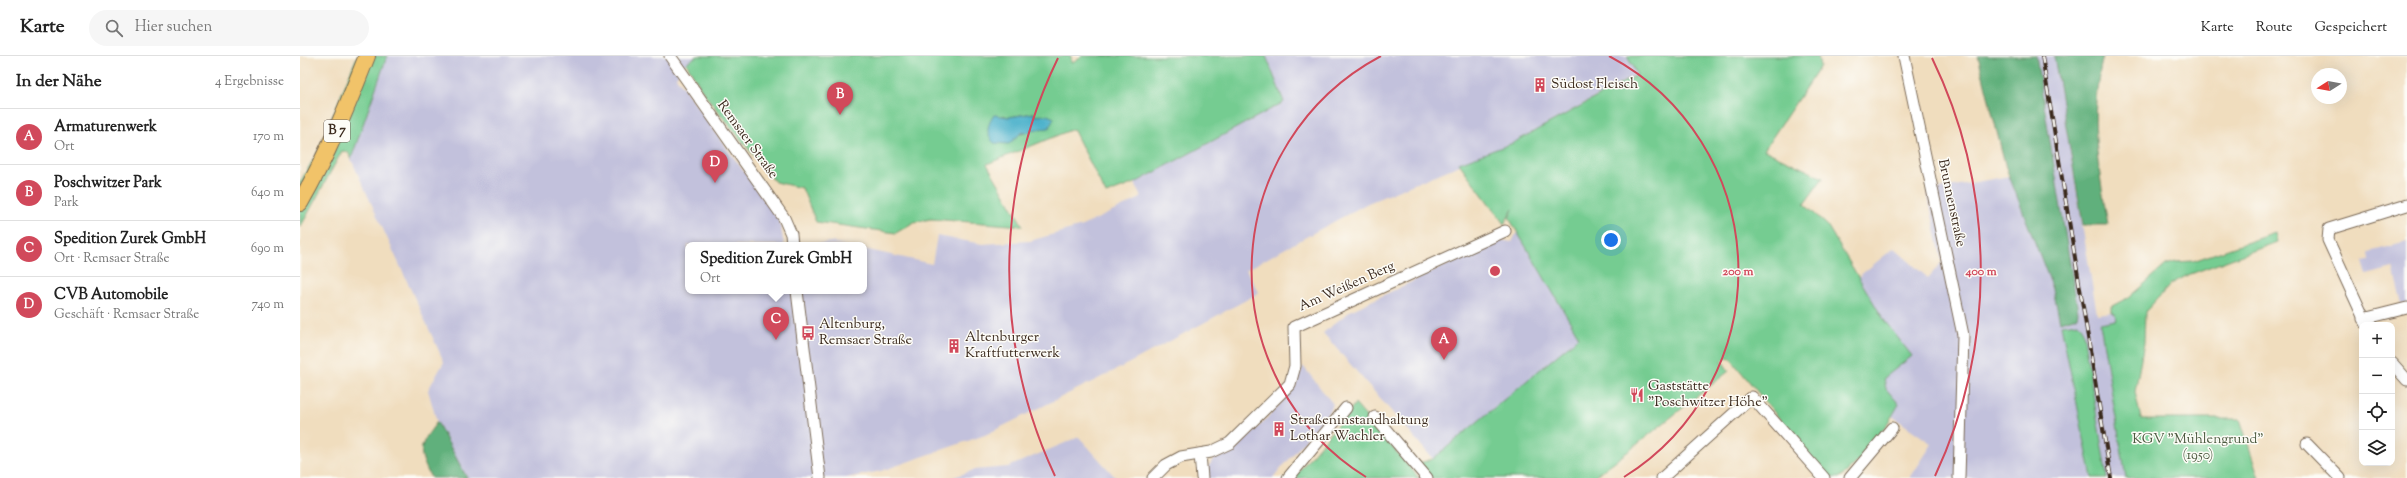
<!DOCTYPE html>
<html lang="de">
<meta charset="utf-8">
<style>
body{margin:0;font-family:"Sorts Mill Goudy",serif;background:#f6f6f6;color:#222}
.controls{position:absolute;right:12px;bottom:12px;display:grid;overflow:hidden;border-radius:8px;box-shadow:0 4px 16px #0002}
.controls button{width:36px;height:36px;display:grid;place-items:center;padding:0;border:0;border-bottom:1px solid #e0e0e0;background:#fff;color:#222;font:20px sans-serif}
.compass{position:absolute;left:2011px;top:12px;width:36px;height:36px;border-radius:50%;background:#fff;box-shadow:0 4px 16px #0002;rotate:259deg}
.you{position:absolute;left:1311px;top:184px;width:14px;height:14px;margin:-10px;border:3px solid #fff;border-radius:50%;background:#1a73e8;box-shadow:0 0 0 6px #1a73e833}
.badge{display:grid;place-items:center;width:26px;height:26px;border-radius:50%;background:#d1495b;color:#fff;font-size:13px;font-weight:700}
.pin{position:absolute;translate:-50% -33px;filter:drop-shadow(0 1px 2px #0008)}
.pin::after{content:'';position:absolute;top:21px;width:14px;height:12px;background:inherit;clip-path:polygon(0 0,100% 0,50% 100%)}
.popup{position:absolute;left:385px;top:186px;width:182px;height:52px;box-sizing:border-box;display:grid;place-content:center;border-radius:8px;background:#fff;filter:drop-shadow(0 1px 3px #0005);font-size:13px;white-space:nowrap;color:#767676}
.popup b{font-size:15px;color:#222}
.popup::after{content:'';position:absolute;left:50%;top:100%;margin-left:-8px;border:8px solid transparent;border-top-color:#fff}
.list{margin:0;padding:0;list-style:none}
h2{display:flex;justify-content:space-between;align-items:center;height:52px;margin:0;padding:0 16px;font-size:17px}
h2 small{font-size:13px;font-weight:400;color:#767676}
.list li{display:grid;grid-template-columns:26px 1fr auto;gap:12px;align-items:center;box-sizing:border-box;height:56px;padding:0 16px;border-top:1px solid #e0e0e0}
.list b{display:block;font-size:15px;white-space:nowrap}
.list p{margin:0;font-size:13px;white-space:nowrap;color:#767676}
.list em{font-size:13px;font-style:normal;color:#767676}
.icon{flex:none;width:22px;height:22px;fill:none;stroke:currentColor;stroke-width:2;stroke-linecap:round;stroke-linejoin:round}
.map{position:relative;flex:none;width:2107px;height:422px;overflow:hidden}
header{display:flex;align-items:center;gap:24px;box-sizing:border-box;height:56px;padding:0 20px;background:#fff;border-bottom:1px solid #e0e0e0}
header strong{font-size:19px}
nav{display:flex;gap:22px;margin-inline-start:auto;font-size:14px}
.search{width:280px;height:36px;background:#f6f6f6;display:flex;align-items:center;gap:10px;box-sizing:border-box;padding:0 14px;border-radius:22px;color:#767676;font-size:15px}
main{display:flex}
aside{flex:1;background:#fff}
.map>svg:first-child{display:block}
.industrial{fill:#c2c1dc}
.green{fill:#75cc91;stroke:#587b58;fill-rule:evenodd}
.forest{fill:#60b07b;stroke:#4e6d4c}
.water{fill:#4cb1cb;stroke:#446e74}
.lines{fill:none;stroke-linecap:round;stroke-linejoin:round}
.minor-casing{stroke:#7a6956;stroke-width:13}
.highway-casing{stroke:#7a6956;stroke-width:18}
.minor{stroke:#fff;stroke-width:11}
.highway{stroke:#f1c369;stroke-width:16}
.rail-casing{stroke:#3b2a1e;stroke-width:4}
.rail{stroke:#fdfcf7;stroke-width:2.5;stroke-dasharray:8;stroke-linecap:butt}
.ring{fill:none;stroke:#d1495b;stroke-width:2}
.labels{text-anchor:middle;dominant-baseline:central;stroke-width:3;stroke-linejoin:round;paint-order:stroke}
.shield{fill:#fdfcf7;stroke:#75695f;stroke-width:1}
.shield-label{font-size:13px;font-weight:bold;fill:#3b2a1e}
.poi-label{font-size:14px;fill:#3b2a1e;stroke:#fdfcf7;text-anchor:start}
.street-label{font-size:14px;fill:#3b2a1e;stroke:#fdfcf7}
.park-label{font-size:14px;fill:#4c5b40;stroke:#fdfcf7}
.centre{fill:#d1495b;stroke:#fdfcf7;stroke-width:2}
.ring-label{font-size:12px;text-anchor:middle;font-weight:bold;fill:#d1495b;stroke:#fdfcf7;stroke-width:3;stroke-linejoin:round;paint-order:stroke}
</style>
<header>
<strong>Karte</strong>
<div class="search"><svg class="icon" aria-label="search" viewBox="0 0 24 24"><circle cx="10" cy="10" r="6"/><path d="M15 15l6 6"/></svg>Hier suchen</div>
<nav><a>Karte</a><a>Route</a><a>Gespeichert</a></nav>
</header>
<main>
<aside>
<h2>In der Nähe<small>4 Ergebnisse</small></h2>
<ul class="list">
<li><span class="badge">A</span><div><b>Armaturenwerk</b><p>Ort</p></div><em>170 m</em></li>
<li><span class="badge">B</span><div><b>Poschwitzer Park</b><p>Park</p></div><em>640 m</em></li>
<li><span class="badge">C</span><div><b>Spedition Zurek GmbH</b><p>Ort · Remsaer Straße</p></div><em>690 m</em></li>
<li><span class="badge">D</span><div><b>CVB Automobile</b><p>Geschäft · Remsaer Straße</p></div><em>740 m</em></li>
</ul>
</aside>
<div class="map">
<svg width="2107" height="422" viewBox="0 0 2107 422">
<rect width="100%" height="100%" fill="#fdfcf7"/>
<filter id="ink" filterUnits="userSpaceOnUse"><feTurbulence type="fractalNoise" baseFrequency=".025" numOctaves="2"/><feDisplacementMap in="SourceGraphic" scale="8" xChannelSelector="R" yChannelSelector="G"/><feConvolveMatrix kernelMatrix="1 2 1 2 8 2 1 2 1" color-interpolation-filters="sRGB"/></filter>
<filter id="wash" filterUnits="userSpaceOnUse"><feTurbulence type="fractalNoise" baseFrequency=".012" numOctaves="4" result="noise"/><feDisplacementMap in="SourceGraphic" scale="16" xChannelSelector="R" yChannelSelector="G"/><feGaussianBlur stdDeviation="0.9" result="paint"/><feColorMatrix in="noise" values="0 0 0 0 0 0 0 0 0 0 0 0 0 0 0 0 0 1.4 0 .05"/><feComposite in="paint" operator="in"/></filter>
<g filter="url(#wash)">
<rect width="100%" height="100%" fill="#f0ddbe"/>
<!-- industrial -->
<g class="industrial">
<polygon points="87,0 397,0 386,7 376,21 480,166 484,189 388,189 388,235 564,235 564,193 632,208 637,180 683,188 730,185 782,170 841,142 835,127 984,46 966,0 1327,0 1337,18 1213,87 1068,147 946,214 959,237 820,312 685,379 581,415 546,422 167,422 137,366 128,334 144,306 51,103"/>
<polygon points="1736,0 1754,0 1797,258 1812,256 1815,258 1817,264 1800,267 1826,422 1610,422 1632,388 1592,360 1599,348 1586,333 1584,322 1612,300 1584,264 1558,221 1594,192 1628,222 1642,206 1627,135 1709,120 1728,164 1753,233 1760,266 1772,262 1778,256"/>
<polygon points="1217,176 1279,281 1133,403 1023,277 1050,255 1200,184 1212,186"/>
<polygon points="531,186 546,189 508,189"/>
<polygon points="2107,186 2107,248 2102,249 2093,212 2067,219 2063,206 2070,204 2069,196"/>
<polygon points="1003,310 1033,348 1026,360 973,422 906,422 907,412 914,403 933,396 975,354 995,330"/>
<polygon points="779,381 816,422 651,422 674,414 708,411"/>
</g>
<!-- green -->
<g class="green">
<polygon points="57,0 87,0 51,103 48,96 42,95 0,172 0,126 18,95"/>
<path d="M397 0H771V7L782 0H966L984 46 835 127 806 138 773 73 687 108 723 170 631 163 614 166 596 177 516 166 502 132 475 126 405 39 386 7ZM734 57 735 60 747 59 744 73 735 72 729 74 730 76 717 79 703 59 708 61Z"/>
<path d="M1327 0H1518L1520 10 1464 94 1523 122 1504 148 1527 169 1584 264 1612 300 1584 322 1586 333 1599 348C1584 375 1564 404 1539 422L1527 421 1429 301 1422 305 1429 315 1330 394 1292 422H1132L1119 407 1133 403 1279 281 1209 162 1213 153 1204 168 1159 107 1213 87 1337 19Z"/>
<polygon points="1975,177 1977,186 1888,219 1871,228 1845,256 1844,287 1835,336 1841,363 1940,363 1959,422 1826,422 1800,267 1816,264 1815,258 1812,256 1812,250 1829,241 1866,209 1876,206 1893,205"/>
<polygon points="1778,267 1782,271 1807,422 1792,422 1761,269"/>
<polygon points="1055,348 1119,422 993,422"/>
</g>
<!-- forest -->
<g class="forest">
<polygon points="1678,0 1736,0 1778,256 1777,261 1760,266 1753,233 1706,112"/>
<path d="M1754 0H1803C1788 64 1798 106 1808 169H1783Z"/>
<path d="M137 366 167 422H131C117 394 118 391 137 366Z"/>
</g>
<!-- water -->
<path class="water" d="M734 57 735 60 747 59 754 62 749 72 730 74 731 76 721 77 709 88 694 87C685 78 687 69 694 59L709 61Z"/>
</g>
<g filter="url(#ink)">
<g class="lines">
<defs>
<g id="minor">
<polyline points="370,0 484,162 491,178 492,189"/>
<polyline points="1604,0 1663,279 1659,422"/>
<polyline points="497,235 520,422"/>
<polyline points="2063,263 2107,252"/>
<polyline points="2067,269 2028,184 2029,173 2107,149"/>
<polyline points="2092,307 2107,324"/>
<polyline points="1075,361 1127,422"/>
<polyline points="2007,388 2040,422"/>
<polyline points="900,398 902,422"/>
<polyline points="853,422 866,409 881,401 911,396 930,387 990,328 995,310 994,271 1205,175"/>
<polyline points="988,422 1046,352"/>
<polyline points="1362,422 1452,341 1524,422"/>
<polyline points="1550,422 1592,372"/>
</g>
<path id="highway" d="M0 147C27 100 47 51 67 0"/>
</defs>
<!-- minor casing -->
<use href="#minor" class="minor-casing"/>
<!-- highway casing -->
<use href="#highway" class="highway-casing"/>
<!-- minor -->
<use href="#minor" class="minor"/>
<!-- highway -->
<use href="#highway" class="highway"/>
<defs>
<polyline id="rail" points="1742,0 1811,422"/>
</defs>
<!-- rail casing -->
<use href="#rail" class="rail-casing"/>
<!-- rail -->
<use href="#rail" class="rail"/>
</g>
</g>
<!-- distance rings -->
<g class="ring">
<path d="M1066 421A243 243 0 0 1 1081 0M1309 0A243 243 0 0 1 1324 421"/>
<path d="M755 420A486 486 0 0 1 758 2M1632 2A486 486 0 0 1 1635 420"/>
</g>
<!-- icons -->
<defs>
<symbol id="building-bare" viewBox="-9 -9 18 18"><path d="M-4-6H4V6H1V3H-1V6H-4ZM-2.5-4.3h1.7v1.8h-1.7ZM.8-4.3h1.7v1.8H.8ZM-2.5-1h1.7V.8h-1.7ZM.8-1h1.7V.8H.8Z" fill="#d1495b" stroke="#fdfcf7" stroke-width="2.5" paint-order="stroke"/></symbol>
<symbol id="bus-bare" viewBox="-9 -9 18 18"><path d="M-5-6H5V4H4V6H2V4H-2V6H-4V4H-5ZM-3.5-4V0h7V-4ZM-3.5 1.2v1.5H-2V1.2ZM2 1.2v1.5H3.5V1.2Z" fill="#d1495b" stroke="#fdfcf7" stroke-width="2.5" paint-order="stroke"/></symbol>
<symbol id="restaurant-bare" viewBox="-9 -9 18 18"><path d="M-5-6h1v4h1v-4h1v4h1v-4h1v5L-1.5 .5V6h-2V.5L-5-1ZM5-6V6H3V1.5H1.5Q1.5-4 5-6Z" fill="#d1495b" stroke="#fdfcf7" stroke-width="2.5" paint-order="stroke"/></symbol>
</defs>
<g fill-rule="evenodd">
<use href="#building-bare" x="1230" y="19" width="20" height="20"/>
<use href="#bus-bare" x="498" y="267" width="20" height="20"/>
<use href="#building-bare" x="644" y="280" width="20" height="20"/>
<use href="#restaurant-bare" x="1327" y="329" width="20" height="20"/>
<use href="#building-bare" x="969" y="363" width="20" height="20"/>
</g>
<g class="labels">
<!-- shield labels -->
<rect class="shield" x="24" y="64" width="26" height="22" rx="3"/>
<g class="shield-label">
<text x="37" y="75">B 7</text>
</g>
<!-- poi labels -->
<g class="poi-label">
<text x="1251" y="29">Südost Fleisch</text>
<text x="519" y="269">Altenburg,<tspan x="519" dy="16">Remsaer Straße</tspan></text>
<text x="665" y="282">Altenburger<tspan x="665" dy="16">Kraftfutterwerk</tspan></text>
<text x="1348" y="331">Gaststätte<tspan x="1348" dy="16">"Poschwitzer Höhe"</tspan></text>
<text x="990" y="365">Straßeninstandhaltung<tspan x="990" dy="16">Lothar Wachler</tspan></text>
</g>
<!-- street labels -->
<g class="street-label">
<text transform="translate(447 84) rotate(54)">Remsaer Straße</text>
<text transform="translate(1651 147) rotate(78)">Brunnenstraße</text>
<text transform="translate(1047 231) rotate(-24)">Am Weißen Berg</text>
</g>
<!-- park labels -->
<g class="park-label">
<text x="1898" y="384">KGV "Mühlengrund"<tspan x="1898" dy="16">(1950)</tspan></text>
</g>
</g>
<circle cx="1195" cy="215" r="6" class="centre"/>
<g class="ring-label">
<text x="1438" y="219">200 m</text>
<text x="1681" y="219">400 m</text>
</g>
</svg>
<div class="controls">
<button>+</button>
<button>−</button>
<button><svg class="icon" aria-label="locate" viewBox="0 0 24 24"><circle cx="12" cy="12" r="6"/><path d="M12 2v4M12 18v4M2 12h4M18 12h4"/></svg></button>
<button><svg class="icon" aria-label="layers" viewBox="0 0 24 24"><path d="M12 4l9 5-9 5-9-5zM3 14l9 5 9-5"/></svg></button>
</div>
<svg class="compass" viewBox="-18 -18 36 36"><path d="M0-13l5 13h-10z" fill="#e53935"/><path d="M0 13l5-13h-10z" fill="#767676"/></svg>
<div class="you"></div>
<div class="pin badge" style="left:1144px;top:304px">A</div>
<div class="pin badge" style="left:540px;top:59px">B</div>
<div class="pin badge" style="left:476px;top:284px">C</div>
<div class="popup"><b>Spedition Zurek GmbH</b>Ort</div>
<div class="pin badge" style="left:415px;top:127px">D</div>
</div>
</main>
